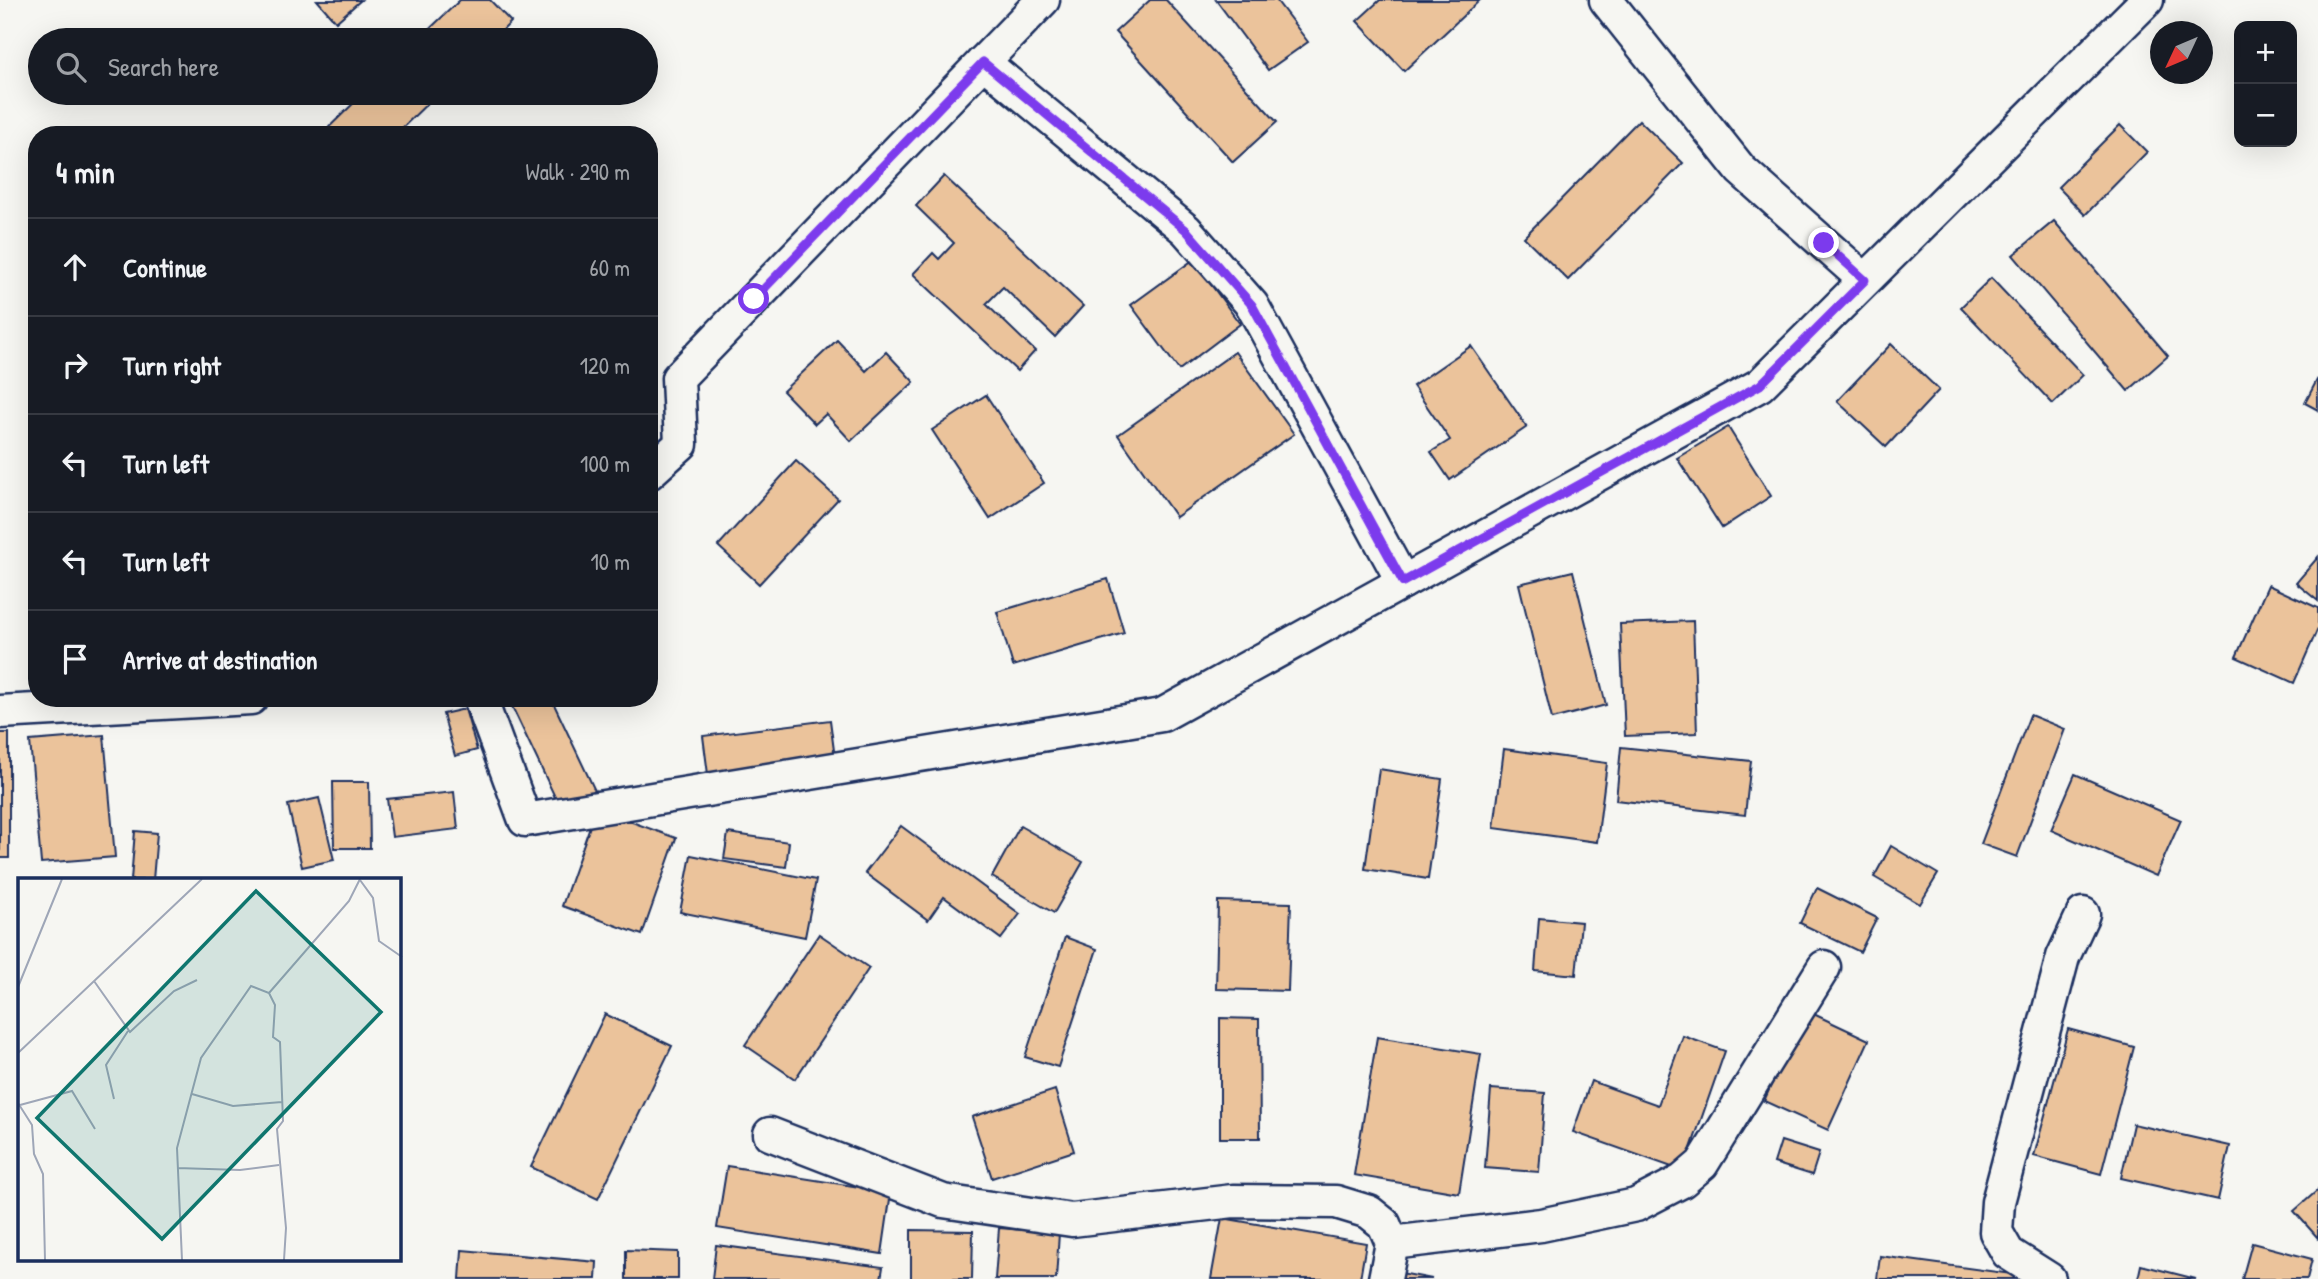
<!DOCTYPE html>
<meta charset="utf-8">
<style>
body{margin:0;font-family:"Patrick Hand",sans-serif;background:#242831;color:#f1f3f6}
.controls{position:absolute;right:21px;top:21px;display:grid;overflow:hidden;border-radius:14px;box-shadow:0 7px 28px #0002}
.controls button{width:63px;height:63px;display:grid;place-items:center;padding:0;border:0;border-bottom:2px solid #363941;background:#171b24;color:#f1f3f6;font:35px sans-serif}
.compass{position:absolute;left:2150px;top:21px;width:63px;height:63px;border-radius:50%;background:#171b24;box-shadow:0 7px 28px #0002;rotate:226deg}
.stop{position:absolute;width:21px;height:21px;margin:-16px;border:5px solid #7c3aed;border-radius:50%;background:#fff}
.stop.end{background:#7c3aed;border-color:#fff;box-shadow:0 2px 7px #0008}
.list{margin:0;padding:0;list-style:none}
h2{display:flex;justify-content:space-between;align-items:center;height:91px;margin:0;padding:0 28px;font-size:30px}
h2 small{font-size:23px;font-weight:400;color:#9ea1a6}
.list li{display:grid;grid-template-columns:46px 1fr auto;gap:21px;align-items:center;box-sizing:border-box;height:98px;padding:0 28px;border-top:2px solid #363941}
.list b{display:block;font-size:26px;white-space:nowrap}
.list em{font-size:23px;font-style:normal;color:#9ea1a6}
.icon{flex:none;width:38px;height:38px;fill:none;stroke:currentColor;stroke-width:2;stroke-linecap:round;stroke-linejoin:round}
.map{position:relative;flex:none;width:2318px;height:1279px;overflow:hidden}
.search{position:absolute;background:#171b24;box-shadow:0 7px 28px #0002;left:28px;top:28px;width:630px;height:77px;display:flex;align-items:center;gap:18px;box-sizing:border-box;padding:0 24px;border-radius:38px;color:#9ea1a6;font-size:26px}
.panel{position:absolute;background:#171b24;box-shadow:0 7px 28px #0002;left:28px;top:126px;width:630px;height:581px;border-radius:28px}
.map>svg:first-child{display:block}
.building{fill:#ebc39b;stroke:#1b2f5e;stroke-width:2}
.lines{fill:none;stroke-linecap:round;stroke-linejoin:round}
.street-casing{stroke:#1b2f5e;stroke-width:37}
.street{stroke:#f6f6f2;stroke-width:32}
.route{stroke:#7c3aed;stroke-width:9}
.inset-road{fill:none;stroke:#9ea6b7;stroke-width:2}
.view{fill:#0f766e;fill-opacity:0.15;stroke:#0f766e;stroke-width:3.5}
.inset-edge{fill:none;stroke:#1b2f5e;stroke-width:3.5}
</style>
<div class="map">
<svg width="2318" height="1279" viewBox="0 0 2318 1279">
<rect width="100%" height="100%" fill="#f6f6f2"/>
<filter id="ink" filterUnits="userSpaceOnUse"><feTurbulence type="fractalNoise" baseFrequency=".0143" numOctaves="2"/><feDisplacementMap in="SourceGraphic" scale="14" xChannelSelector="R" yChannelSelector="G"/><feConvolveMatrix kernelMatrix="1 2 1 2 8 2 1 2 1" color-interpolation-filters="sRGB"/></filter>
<g filter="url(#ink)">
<!-- building -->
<g class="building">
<polygon points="317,0 361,0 336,22"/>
<polygon points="460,0 490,0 511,22 493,40 418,40"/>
<polygon points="1150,0 1166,0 1277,122 1233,162 1115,32"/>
<polygon points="1216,0 1276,0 1308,42 1268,70"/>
<polygon points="1380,0 1480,0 1404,71 1357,21"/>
<polygon points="364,93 438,93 395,135 321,135"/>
<polygon points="1639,120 1683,163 1568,280 1524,237"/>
<polygon points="2120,125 2147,152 2085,215 2058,187"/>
<polygon points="944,176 1083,306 1055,337 1003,287 986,304 1035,351 1017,371 913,274 933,253 939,259 954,243 916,206"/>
<polygon points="2054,221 2168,356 2128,391 2013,255"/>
<polygon points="1193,260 1240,324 1179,370 1131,305"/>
<polygon points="1991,278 2083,375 2053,404 1961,307"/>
<polygon points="837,340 866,371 886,352 914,382 851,441 826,414 815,424 783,391"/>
<polygon points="1891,344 1939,390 1886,447 1837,401"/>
<polygon points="1471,346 1527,427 1450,480 1431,452 1450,440 1413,386"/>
<polygon points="1235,352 1294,434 1176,517 1118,435"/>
<polygon points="2317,380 2318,381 2318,410 2305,403"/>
<polygon points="986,395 1044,483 990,519 932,430"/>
<polygon points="1728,427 1771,496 1722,528 1677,458"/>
<polygon points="796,461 838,499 759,584 718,546"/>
<polygon points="2318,557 2318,601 2296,583"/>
<polygon points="1573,571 1606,705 1552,719 1519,584"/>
<polygon points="1108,579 1124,633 1013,666 997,612"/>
<polygon points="2268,585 2318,608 2318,628 2294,683 2236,657"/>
<polygon points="1693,621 1697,733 1625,736 1620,624"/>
<polygon points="508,698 551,698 598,797 563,814"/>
<polygon points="465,709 477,750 455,756 443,714"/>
<polygon points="2030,715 2065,729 2017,857 1981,844"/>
<polygon points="830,720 836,766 709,782 703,736"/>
<rect x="0" y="733" width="9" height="125"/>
<polygon points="104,735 115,857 41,863 30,741"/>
<polygon points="1621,747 1751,761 1745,815 1616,800"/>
<polygon points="1504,749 1607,763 1597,842 1494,828"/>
<polygon points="1379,769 1442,779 1428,879 1365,869"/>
<polygon points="2075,774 2181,820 2156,876 2051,830"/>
<polygon points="333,782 369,782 370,848 334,848"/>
<polygon points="454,792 458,829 392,837 387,799"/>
<polygon points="319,798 334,860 302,867 288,805"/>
<polygon points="596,809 676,838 642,935 562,906"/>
<polygon points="901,826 1020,914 1001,939 944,897 928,920 865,873"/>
<polygon points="1020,826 1083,862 1054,913 992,877"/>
<polygon points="135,831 157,833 153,880 131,880"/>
<polygon points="728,833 789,842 786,867 724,859"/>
<polygon points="1891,846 1938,874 1920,904 1874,877"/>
<polygon points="691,855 816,880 805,937 680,912"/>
<polygon points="1817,888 1877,918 1860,952 1800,923"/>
<polygon points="1218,901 1291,903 1288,991 1216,989"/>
<polygon points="1539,918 1581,922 1576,975 1535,971"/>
<polygon points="819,934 869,968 795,1079 745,1045"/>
<polygon points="1065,937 1097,949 1058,1067 1025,1057"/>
<polygon points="1805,1010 1869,1040 1828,1130 1764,1101"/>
<polygon points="605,1014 672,1046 598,1199 531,1167"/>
<polygon points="1220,1018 1259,1019 1260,1138 1220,1138"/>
<polygon points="2068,1029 2134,1047 2101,1174 2034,1156"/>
<polygon points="1683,1036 1725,1051 1683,1171 1573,1132 1591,1081 1658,1105"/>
<polygon points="1377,1037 1481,1054 1459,1193 1354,1175"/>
<polygon points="1491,1089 1545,1093 1539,1172 1485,1168"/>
<polygon points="1055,1090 1074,1151 992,1178 972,1117"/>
<polygon points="2133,1124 2230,1146 2218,1200 2121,1178"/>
<polygon points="1781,1141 1819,1153 1812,1175 1774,1163"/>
<polygon points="727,1166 891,1192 882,1254 717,1228"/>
<polygon points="2318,1190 2318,1238 2294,1211"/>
<polygon points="1222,1218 1366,1243 1360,1279 1211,1279"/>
<polygon points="999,1228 1059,1233 1056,1279 995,1279"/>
<polygon points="911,1230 973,1231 972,1279 911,1279"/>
<polygon points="2252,1243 2312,1259 2307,1279 2242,1279"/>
<polygon points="716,1245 883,1267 881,1279 712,1279"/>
<polygon points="462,1250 597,1262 596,1279 460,1279"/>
<polygon points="626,1250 678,1252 678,1279 626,1279"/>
<polygon points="1880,1256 2019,1275 2018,1279 1877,1279"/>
<polygon points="2141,1265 2196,1279 2138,1279"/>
<polygon points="1401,1273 1432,1279 1399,1279"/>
</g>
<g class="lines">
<defs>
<g id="street">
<polyline points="1606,0 1741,170 1865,280"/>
<polyline points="983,62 1186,230 1252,305 1403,582"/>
<polyline points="649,473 681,444 678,378 1043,0"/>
<polyline points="480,698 525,820 1162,715 1760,385 2147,0"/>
<polyline points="0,712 251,698"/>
<polyline points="770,1134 943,1201 1072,1220 1233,1201 1336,1202 1369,1212 1384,1224 1392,1243 1385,1279"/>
<polyline points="1392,1243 1541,1225 1636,1205 1682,1181 1702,1164 1824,967"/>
<polyline points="2049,1279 2008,1253 1996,1232 1998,1202 2063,957 2083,914"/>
</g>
</defs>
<!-- street casing -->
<use href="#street" class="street-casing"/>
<!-- street -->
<use href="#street" class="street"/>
</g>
</g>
<g class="lines" filter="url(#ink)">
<!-- route -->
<polyline class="route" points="754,299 983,62 1186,230 1252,305 1403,582 1760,385 1865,280 1824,243"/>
</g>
<!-- overview -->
<g transform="translate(18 878)">
<rect width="383" height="383" fill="#f6f6f2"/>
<path class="inset-road" d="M342 2 355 20 361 63 384 79M76 103 112 154 156 113 179 102M0 109 44 1M251 115 331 23 342 1M0 175 184 1M174 216 215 228 264 224M96 221 88 187 110 153M0 225 14 247 16 276 25 296 27 382M2 227 54 213 77 251M159 290 222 292 261 287M164 382 159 270 183 180 233 108 251 115 257 127 255 159 262 164 265 243 259 251 268 350 266 382"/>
<path class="view" d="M238 13 363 134 144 361 19 240Z"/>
<rect width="383" height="383" class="inset-edge"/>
</g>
</svg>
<div class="controls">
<button>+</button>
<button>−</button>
</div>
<svg class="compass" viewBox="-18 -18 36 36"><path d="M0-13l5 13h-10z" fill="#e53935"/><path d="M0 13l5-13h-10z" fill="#9ea1a6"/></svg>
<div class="stop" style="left:754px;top:299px"></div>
<div class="stop end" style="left:1824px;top:243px"></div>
<div class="search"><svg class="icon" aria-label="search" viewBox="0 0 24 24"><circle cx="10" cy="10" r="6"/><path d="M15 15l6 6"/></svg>Search here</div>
<section class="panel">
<h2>4 min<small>Walk · 290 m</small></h2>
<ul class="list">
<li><svg class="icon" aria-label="ahead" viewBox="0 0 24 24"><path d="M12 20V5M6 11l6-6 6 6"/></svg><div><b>Continue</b></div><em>60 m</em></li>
<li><svg class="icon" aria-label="right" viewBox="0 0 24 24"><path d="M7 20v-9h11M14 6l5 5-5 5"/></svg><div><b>Turn right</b></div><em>120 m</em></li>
<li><svg class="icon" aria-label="left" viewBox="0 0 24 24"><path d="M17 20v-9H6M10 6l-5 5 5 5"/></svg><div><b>Turn left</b></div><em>100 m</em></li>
<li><svg class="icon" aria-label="left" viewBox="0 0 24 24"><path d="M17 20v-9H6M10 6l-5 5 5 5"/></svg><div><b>Turn left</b></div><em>10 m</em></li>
<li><svg class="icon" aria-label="arrive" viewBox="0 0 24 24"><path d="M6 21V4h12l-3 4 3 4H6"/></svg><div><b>Arrive at destination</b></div></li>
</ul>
</section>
</div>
